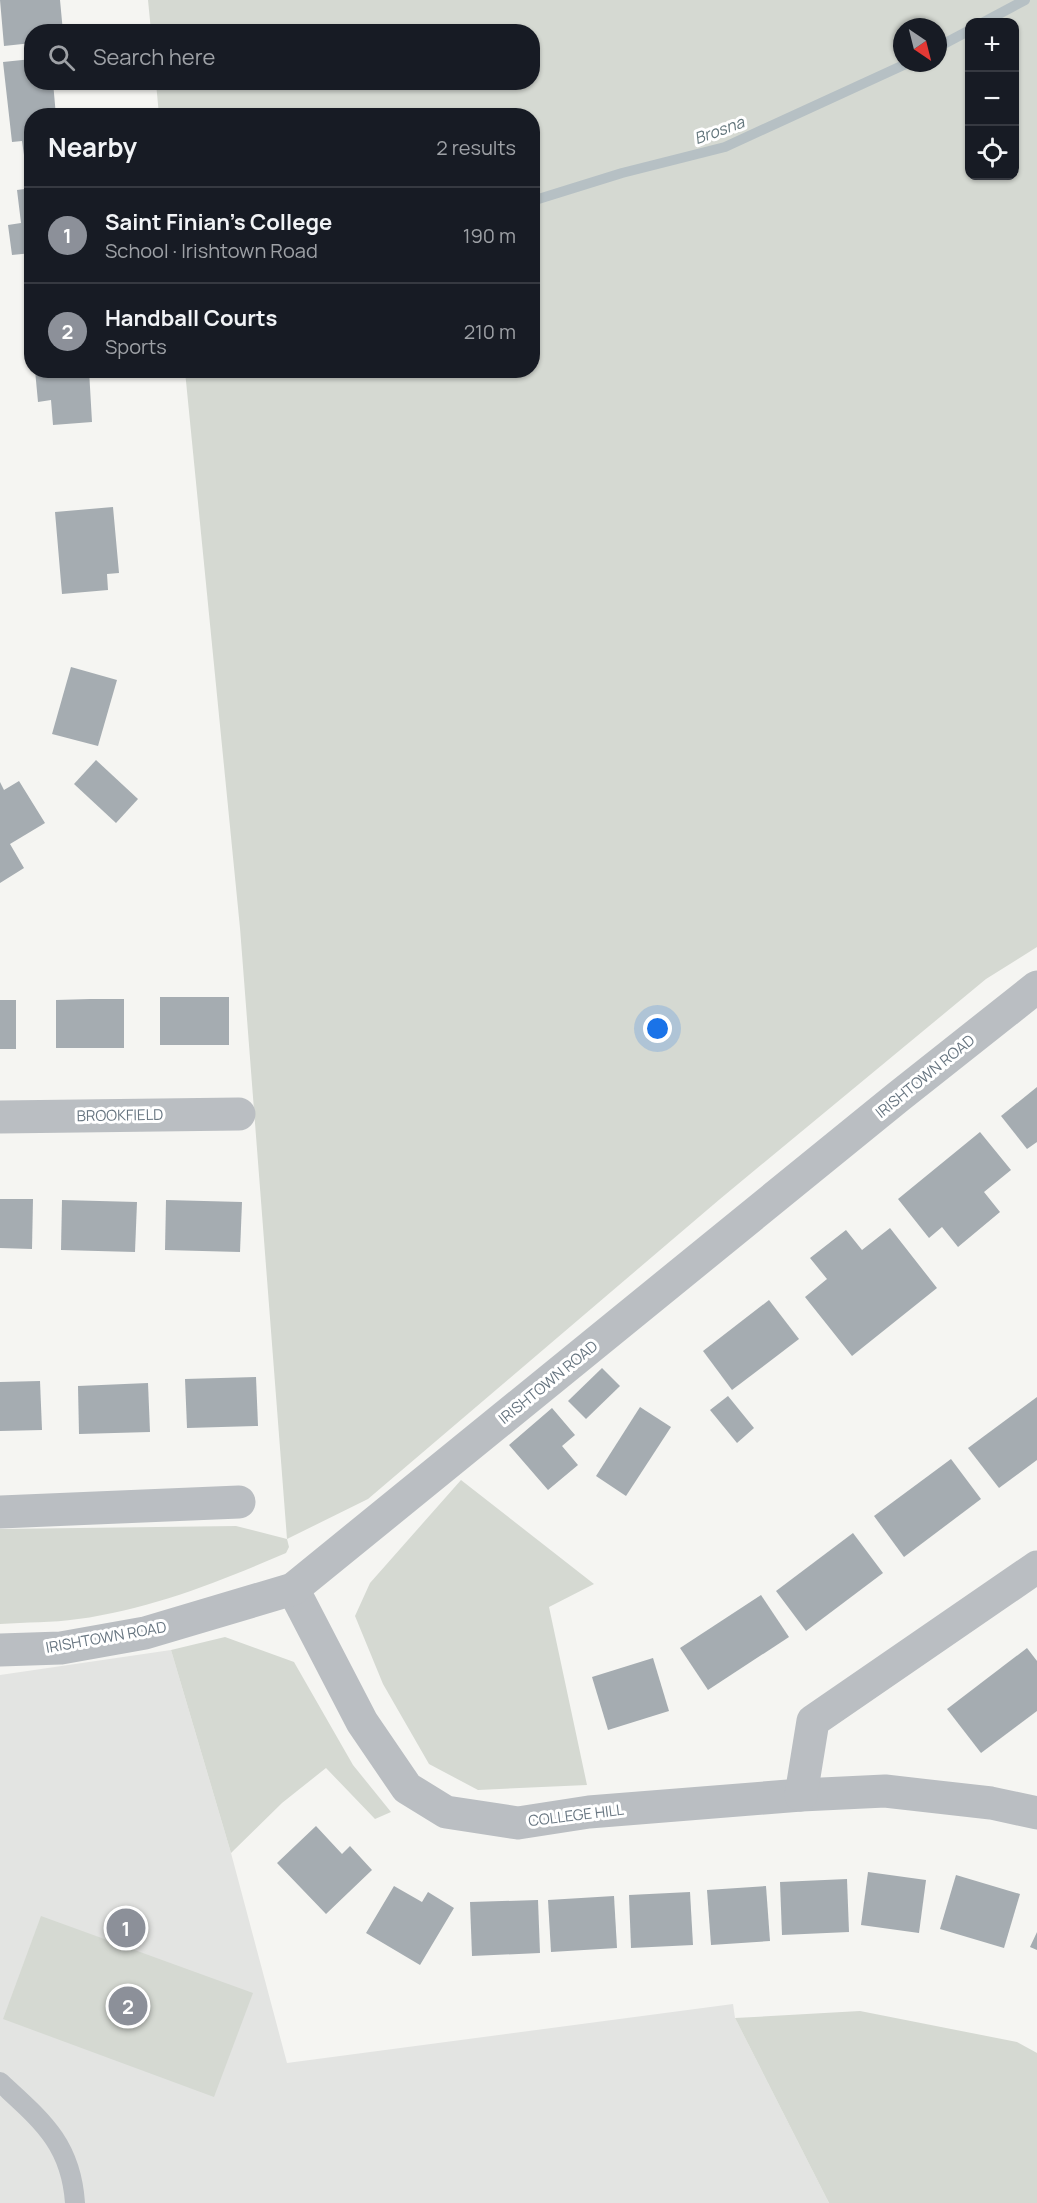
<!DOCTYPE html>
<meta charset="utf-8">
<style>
body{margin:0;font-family:Manrope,sans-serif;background:#20242c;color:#f1f3f6}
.controls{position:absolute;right:18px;top:18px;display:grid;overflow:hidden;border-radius:12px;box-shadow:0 2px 4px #0004}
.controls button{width:54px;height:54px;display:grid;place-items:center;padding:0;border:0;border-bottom:2px solid #363941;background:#171b24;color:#f1f3f6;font:30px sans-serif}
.compass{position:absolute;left:893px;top:18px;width:54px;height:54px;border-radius:50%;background:#171b24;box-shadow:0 2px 4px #0004;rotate:145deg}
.you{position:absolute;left:658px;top:1029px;width:21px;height:21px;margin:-15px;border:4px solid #fff;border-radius:50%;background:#1a73e8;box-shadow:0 0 0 9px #1a73e833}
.badge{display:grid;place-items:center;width:39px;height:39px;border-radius:50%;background:#8c9099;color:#fff;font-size:20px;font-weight:700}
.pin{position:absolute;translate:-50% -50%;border:3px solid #fff;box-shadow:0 2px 6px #0006}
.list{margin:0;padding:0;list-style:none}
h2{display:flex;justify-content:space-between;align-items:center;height:78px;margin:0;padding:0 24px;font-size:26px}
h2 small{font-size:20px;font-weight:400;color:#9ea1a6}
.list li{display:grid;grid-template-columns:39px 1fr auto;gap:18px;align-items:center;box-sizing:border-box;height:96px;padding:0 24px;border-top:2px solid #363941}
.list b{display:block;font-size:22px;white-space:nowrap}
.list p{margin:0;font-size:20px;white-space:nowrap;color:#9ea1a6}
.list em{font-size:20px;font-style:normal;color:#9ea1a6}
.icon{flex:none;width:33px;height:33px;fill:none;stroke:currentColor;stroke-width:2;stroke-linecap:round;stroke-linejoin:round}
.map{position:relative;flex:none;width:1037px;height:2203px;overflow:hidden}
.search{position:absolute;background:#171b24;box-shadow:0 2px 4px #0004;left:24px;top:24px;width:516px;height:66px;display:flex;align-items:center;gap:15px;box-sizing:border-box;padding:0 21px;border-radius:24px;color:#9ea1a6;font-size:22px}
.panel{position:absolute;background:#171b24;box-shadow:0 2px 4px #0004;left:24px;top:108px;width:516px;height:270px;border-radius:24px}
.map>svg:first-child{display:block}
.built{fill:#e3e4e2}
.green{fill:#d5d9d2;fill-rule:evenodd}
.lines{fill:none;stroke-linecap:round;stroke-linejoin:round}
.stream{stroke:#b6c0c4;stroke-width:10}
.building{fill:#a5acb1}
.lane{stroke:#babec2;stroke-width:20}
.street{stroke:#babec2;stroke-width:33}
.labels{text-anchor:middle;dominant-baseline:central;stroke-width:6;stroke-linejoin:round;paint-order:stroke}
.street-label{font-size:15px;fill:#677580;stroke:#fff}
.water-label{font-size:16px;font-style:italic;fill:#63767c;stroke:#fff}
</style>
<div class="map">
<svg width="1037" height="2203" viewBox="0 0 1037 2203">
<rect width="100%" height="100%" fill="#f5f5f2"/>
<!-- built -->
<polygon class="built" points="171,1650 231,1853 287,2063 733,2004 735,2018 829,2203 0,2203 0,1675"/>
<!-- green -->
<g class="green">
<path d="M148 0H1037V947L986 979 720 1199 368 1499 287 1539 289 1547 286 1553C218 1582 151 1609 78 1619 52 1623 26 1622 0 1624V1529L236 1526 287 1539 240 928 185 371 532 370V116L159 115 156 83 532 82V32L151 31ZM970 22H1014V176H970ZM902 27H938V63H902Z"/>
<polygon points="461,1480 594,1584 549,1607 587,1785 478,1790 429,1764 383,1684 355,1616 370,1583"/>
<polygon points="225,1637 294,1662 353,1765 391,1812 375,1819 326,1768 282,1803 231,1853 171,1650"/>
<polygon points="41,1916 253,1993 214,2097 3,2019"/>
<polygon points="860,2011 1017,2042 1037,2053 1037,2203 829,2203 735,2018"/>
</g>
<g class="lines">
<!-- stream -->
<g class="stream">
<polyline points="984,22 1025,0"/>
<polyline points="938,47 970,30"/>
<polyline points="532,201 622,173 725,147 908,63"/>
</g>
</g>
<!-- building -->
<g class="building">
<polygon points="0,0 60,0 63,32 32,32 32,43 4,46"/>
<polygon points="32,59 32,82 53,82 56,116 32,116 32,154 24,155 22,141 12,142 3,62"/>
<polygon points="32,188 32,253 12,255 8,225 21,223 17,190"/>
<polygon points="35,370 89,370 92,422 53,425 51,400 38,402"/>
<polygon points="113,507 119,573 107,574 108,590 62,594 55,512"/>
<polygon points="71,667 117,680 98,746 52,734"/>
<polygon points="96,760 138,799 116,823 74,784"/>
<polygon points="19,781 45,823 10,844 24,868 0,883 0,782 4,790"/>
<rect x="160" y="997" width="69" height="48"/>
<polygon points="90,999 124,999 124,1048 56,1048 56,1000"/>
<rect x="0" y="1000" width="16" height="49"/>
<polygon points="1037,1087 1037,1142 1027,1149 1001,1116"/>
<polygon points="980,1132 1011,1170 984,1192 1000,1212 958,1247 942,1227 929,1238 898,1199"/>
<polygon points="0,1199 33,1199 32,1249 0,1248"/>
<polygon points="62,1200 137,1202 135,1252 61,1250"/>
<polygon points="166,1200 242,1202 240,1252 165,1250"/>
<polygon points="890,1228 937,1288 852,1356 805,1297 827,1279 810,1258 846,1230 862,1250"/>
<polygon points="769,1300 799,1339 732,1390 703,1351"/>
<polygon points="602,1368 620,1386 586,1419 568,1401"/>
<polygon points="256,1377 258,1426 187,1428 185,1379"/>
<polygon points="40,1381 42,1430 0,1431 0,1382"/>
<polygon points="148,1383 150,1432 79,1434 78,1386"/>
<polygon points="728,1396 754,1428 737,1443 710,1410"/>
<polygon points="1037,1397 1037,1460 999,1488 968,1448"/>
<polygon points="640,1407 671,1427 626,1496 596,1476"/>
<polygon points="552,1408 575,1435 562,1446 578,1465 548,1490 509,1445"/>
<polygon points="951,1459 981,1499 904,1557 874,1516"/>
<polygon points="853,1533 883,1573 806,1631 776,1591"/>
<polygon points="761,1595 789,1637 708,1690 680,1648"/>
<polygon points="1027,1648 1037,1661 1037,1711 981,1753 947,1709"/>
<polygon points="653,1658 669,1711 608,1730 592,1677"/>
<polygon points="316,1826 342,1854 350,1846 372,1870 326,1914 277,1863"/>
<polygon points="868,1872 926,1880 919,1933 861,1925"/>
<polygon points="956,1875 1020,1894 1004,1948 940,1929"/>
<polygon points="847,1879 849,1932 782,1935 780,1882"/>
<polygon points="394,1886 422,1902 428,1892 454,1908 420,1965 366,1933"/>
<polygon points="766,1886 770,1941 711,1945 707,1890"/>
<polygon points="690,1892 693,1945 631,1948 629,1895"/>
<polygon points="614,1896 617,1948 551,1952 548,1900"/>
<polygon points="538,1900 540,1953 472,1956 470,1902"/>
<polygon points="1037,1932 1037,1950 1030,1947"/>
</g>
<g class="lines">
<!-- lane -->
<path class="lane" d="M0 2082C41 2120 71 2143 75 2203"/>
<!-- street -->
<g class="street">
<polyline points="0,1117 239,1114"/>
<polyline points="0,1512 239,1502"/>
<polyline points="293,1589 362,1722 407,1788 446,1812 518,1823 589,1812 801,1795 885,1791 991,1803 1037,1813"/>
<polyline points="0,1650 61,1648 145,1633 293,1589 898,1097 1037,987"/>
<polyline points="801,1795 813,1721 1037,1567"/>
</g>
</g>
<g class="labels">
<!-- street labels -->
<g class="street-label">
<text transform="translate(925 1076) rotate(-39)">IRISHTOWN ROAD</text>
<text transform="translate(120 1115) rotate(-1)">BROOKFIELD</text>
<text transform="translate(548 1382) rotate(-39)">IRISHTOWN ROAD</text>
<text transform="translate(106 1637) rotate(-10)">IRISHTOWN ROAD</text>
<text transform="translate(576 1815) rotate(-7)">COLLEGE HILL</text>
</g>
<!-- water labels -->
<g class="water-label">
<text transform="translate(719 130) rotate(-20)">Brosna</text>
</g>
</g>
</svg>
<div class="controls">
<button>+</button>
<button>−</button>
<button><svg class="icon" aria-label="locate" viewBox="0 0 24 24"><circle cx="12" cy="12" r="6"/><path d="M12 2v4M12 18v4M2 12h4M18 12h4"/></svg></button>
</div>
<svg class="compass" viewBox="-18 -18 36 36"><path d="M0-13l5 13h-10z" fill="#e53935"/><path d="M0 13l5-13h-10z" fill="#9ea1a6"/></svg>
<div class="you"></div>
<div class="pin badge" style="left:126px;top:1928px">1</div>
<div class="pin badge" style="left:128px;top:2006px">2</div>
<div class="search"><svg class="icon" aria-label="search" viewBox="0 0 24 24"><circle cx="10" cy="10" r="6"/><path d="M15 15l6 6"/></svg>Search here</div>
<section class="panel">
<h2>Nearby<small>2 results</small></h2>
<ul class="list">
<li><span class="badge">1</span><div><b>Saint Finian's College</b><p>School · Irishtown Road</p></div><em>190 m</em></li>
<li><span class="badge">2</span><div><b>Handball Courts</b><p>Sports</p></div><em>210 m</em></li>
</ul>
</section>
</div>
